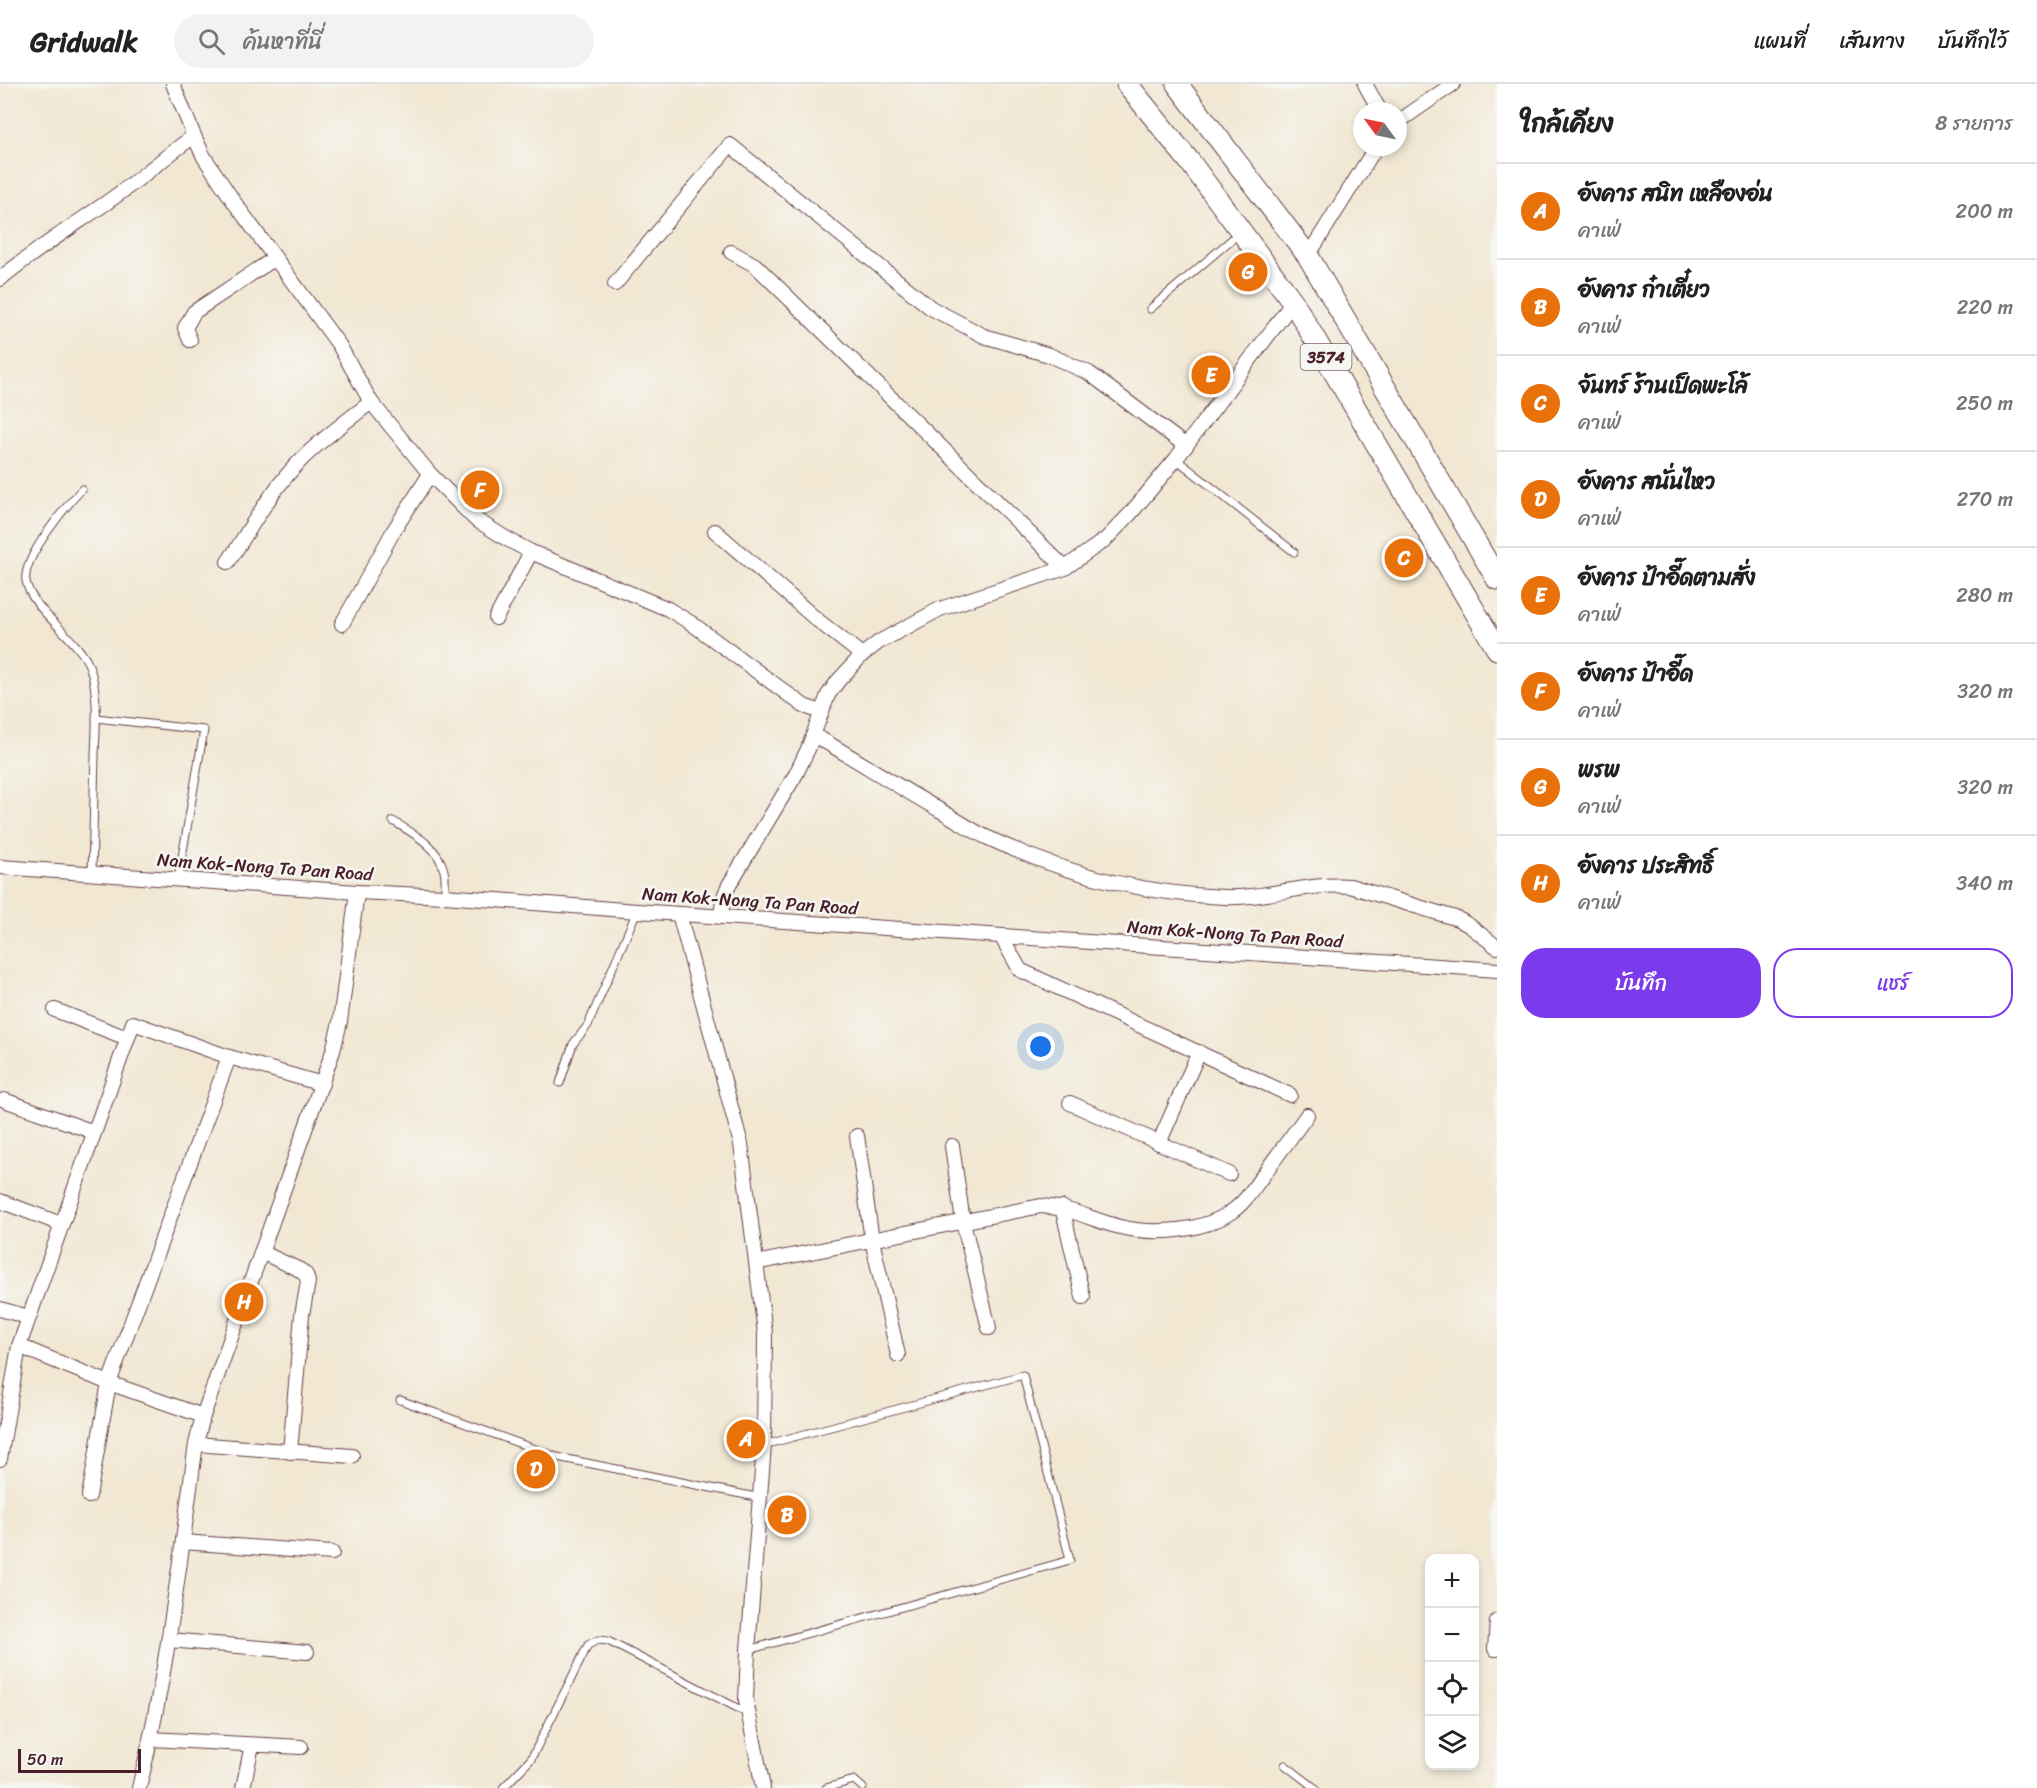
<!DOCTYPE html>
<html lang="th">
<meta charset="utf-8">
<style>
body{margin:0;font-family:Sriracha,"Playpen Sans Thai",sans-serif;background:#f2f2f2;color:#222}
.controls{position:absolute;right:18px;bottom:18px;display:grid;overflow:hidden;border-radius:12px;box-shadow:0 3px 9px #0003}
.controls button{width:54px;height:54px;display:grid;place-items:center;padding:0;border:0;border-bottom:2px solid #e0e0e0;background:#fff;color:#222;font:30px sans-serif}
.compass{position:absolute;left:1353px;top:18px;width:54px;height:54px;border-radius:50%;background:#fff;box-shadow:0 3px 9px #0003;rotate:303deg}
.scale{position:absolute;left:18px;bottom:15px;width:123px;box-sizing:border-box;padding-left:6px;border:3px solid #4a1f2b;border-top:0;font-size:16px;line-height:21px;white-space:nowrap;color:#4a1f2b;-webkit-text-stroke:4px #f6f6f2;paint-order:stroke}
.you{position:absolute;left:1041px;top:963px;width:21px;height:21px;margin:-15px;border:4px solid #fff;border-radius:50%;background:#1a73e8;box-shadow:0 0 0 9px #1a73e833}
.badge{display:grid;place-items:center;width:39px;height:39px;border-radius:50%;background:#7c3aed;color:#fff;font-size:20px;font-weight:700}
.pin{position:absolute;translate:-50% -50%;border:3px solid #fff;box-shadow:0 2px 6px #0006}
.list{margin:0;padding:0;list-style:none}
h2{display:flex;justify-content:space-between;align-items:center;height:78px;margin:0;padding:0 24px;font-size:26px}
h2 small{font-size:20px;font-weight:400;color:#767676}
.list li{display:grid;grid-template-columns:39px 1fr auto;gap:18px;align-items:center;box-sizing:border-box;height:96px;padding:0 24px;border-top:2px solid #e0e0e0}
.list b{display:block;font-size:22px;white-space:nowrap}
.list p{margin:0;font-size:20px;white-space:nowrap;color:#767676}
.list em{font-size:20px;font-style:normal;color:#767676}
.actions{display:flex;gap:12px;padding:18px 24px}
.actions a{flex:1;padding:14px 0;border:2px solid #7c3aed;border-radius:24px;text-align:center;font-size:21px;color:#7c3aed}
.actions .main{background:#7c3aed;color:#fff}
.icon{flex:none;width:33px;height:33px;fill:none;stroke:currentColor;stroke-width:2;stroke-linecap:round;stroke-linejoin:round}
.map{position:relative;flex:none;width:1497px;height:1704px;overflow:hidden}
header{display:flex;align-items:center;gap:36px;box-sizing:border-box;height:84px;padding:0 30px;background:#fff;border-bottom:2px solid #e0e0e0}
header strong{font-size:28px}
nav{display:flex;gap:33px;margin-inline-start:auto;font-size:21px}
.search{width:420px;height:54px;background:#f2f2f2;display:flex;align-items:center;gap:15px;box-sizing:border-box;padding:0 21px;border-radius:33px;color:#767676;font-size:22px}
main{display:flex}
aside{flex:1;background:#fff}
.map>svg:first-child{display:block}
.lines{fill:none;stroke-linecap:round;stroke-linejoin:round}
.lane-casing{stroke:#633d44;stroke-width:9}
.street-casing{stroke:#633d44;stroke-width:16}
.primary-casing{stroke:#633d44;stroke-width:23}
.lane{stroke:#fff;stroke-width:7}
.street{stroke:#fff;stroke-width:14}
.primary{stroke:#fff;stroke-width:21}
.labels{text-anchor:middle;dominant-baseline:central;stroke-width:5;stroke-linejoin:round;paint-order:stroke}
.shield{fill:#f6f6f2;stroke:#7e6067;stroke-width:1.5}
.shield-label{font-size:16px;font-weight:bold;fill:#4a1f2b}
.street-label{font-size:18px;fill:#4a1f2b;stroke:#f6f6f2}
</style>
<header>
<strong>Gridwalk</strong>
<div class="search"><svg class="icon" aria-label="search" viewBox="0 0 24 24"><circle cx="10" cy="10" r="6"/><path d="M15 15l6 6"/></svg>ค้นหาที่นี่</div>
<nav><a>แผนที่</a><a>เส้นทาง</a><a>บันทึกไว้</a></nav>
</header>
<main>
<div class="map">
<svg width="1497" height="1704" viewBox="0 0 1497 1704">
<rect width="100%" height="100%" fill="#f6f6f2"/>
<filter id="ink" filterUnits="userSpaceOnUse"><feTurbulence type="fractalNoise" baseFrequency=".0167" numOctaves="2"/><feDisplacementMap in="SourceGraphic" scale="12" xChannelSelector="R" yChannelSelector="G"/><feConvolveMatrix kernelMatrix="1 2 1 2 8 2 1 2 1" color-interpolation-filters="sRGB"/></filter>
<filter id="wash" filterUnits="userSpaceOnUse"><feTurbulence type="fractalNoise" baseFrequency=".008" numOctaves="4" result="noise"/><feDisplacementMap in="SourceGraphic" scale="24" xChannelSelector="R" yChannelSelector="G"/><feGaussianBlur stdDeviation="1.35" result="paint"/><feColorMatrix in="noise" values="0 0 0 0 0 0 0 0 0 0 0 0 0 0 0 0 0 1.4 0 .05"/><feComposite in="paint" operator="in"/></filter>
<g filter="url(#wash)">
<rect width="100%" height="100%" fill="#f1e7d2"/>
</g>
<g filter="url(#ink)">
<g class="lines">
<defs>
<g id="lane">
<polyline points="1150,225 1238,150"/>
<polyline points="1176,375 1294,468"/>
<path d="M82 405C67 421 22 474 26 497 30 525 80 555 90 584 99 611 96 643 95 671 94 710 93 750 92 790"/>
<polyline points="96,634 204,646 178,796"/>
<path d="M393 737C412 749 439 762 444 787 446 794 445 804 445 812"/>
<polyline points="560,999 573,960 588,941 637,827"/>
<polyline points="400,1316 557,1373 761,1414"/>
<polyline points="748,1566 1070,1476 1023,1291 764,1361"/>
<polyline points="1285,1681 1315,1704"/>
<polyline points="503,1704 531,1675 588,1561 598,1556 608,1557 747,1629"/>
<polyline points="826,1704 854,1696 863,1704"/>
</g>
<g id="street">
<polyline points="173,0 194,52 204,73 234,118 339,261 371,318 430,390 475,435 507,455 531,468 668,525 691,539 804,622 821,628"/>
<polyline points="1365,0 1380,27"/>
<polyline points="1398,38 1453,0"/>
<polyline points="731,168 755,181 1065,484"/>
<polyline points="1308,172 1376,63"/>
<path d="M0 195C36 165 75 141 113 114 141 94 166 72 194 52"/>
<polyline points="615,200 730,61 931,224 984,252 1049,271 1089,289 1186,362"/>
<polyline points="190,256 185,244 194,228 275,174"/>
<polyline points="715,447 816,535 862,571"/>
<path d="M228 478C251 444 271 406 300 377 321 355 347 337 371 318"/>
<polyline points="496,534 531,468"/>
<polyline points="342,540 394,446 430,390"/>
<path d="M814 651C857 676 899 703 943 728 957 736 971 746 986 753 1060 788 1142 810 1224 813 1267 815 1308 798 1350 802L1458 835 1470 842 1497 863"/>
<polyline points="0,783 357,808 445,812 637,827 1497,886"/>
<polyline points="679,830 741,1060 765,1249 764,1361 748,1566 746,1616 763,1704"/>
<polyline points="721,833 723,815 729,801 796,690 808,665 828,611 838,597 862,571 879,558 940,525 1065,484 1106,455 1130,430 1176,375 1293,218"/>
<polyline points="1001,852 1020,886 1290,1011"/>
<polyline points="55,926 127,954"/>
<polyline points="4,1016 94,1048"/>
<polyline points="1070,1019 1229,1090"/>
<polyline points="857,1052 872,1156 898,1271"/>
<polyline points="1159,1059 1199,968"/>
<polyline points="952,1062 963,1138 989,1244"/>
<polyline points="0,1117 61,1140"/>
<polyline points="1062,1123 1083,1213"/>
<polyline points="261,1168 300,1186 306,1191 308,1198 302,1231 290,1368"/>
<path d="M756 1179 1041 1122C1074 1124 1091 1136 1120 1143 1154 1151 1202 1148 1231 1128 1245 1119 1254 1103 1264 1090 1278 1070 1293 1051 1307 1031"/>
<polyline points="0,1225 28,1233"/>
<polyline points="19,1262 109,1299 203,1332"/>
<polyline points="196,1360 352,1372"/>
<polyline points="0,1375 19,1262 133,939 229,973 322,1000"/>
<polyline points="89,1412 109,1299 229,973"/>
<polyline points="183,1458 332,1469"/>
<polyline points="1497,1537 1495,1565 1497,1565"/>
<polyline points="169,1556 307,1568"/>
<polyline points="151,1655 301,1663"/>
<path d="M139 1704C167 1591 180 1475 196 1360L203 1332 333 967 340 938 357 808"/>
<polyline points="243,1704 252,1661"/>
</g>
<g id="primary">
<polyline points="1127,0 1190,78 1293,218 1497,565"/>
<polyline points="1177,0 1308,172 1497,495"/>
</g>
</defs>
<!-- lane casing -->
<use href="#lane" class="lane-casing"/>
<!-- street casing -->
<use href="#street" class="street-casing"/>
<!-- primary casing -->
<use href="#primary" class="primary-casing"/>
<!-- lane -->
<use href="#lane" class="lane"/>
<!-- street -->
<use href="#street" class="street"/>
<!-- primary -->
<use href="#primary" class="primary"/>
</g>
</g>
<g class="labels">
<!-- shield labels -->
<rect class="shield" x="1300.5" y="260" width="51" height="26" rx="4.5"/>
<g class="shield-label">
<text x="1326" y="273">3574</text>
</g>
<!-- street labels -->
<g class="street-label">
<text transform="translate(265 783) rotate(4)">Nam Kok-Nong Ta Pan Road</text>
<text transform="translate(750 817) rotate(4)">Nam Kok-Nong Ta Pan Road</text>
<text transform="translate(1235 850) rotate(4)">Nam Kok-Nong Ta Pan Road</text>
</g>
</g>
</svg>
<div class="controls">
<button>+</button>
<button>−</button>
<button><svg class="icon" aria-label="locate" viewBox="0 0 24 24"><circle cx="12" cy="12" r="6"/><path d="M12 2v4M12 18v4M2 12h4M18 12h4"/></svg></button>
<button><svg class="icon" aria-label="layers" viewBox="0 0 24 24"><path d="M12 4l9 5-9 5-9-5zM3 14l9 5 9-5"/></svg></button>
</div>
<svg class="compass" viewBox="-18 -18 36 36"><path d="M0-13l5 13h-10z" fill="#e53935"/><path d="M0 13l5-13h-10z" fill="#767676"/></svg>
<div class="scale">50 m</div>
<div class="you"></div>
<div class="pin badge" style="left:746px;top:1355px;background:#e8710a">A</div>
<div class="pin badge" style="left:787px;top:1431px;background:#e8710a">B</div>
<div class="pin badge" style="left:1404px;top:474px;background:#e8710a">C</div>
<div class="pin badge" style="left:536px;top:1385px;background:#e8710a">D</div>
<div class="pin badge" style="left:1211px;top:291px;background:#e8710a">E</div>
<div class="pin badge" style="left:480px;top:406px;background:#e8710a">F</div>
<div class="pin badge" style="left:1248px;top:188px;background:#e8710a">G</div>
<div class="pin badge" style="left:244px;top:1218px;background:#e8710a">H</div>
</div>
<aside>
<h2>ใกล้เคียง<small>8 รายการ</small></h2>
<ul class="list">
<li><span class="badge" style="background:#e8710a">A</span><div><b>อังคาร สนิท เหลืองอ่น</b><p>คาเฟ่</p></div><em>200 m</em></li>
<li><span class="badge" style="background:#e8710a">B</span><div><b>อังคาร ก๋าเตี๋ยว</b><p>คาเฟ่</p></div><em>220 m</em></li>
<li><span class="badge" style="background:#e8710a">C</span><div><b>จันทร์ ร้านเป็ดพะโล้</b><p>คาเฟ่</p></div><em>250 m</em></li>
<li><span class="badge" style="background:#e8710a">D</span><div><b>อังคาร สนั่นไหว</b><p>คาเฟ่</p></div><em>270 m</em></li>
<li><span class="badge" style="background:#e8710a">E</span><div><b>อังคาร ป้าอี๊ดตามสั่ง</b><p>คาเฟ่</p></div><em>280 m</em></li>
<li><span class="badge" style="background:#e8710a">F</span><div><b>อังคาร ป้าอี๊ด</b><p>คาเฟ่</p></div><em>320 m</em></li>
<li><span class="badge" style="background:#e8710a">G</span><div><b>พรพ</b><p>คาเฟ่</p></div><em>320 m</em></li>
<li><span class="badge" style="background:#e8710a">H</span><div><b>อังคาร ประสิทธิ์</b><p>คาเฟ่</p></div><em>340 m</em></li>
</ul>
<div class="actions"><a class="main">บันทึก</a><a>แชร์</a></div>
</aside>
</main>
